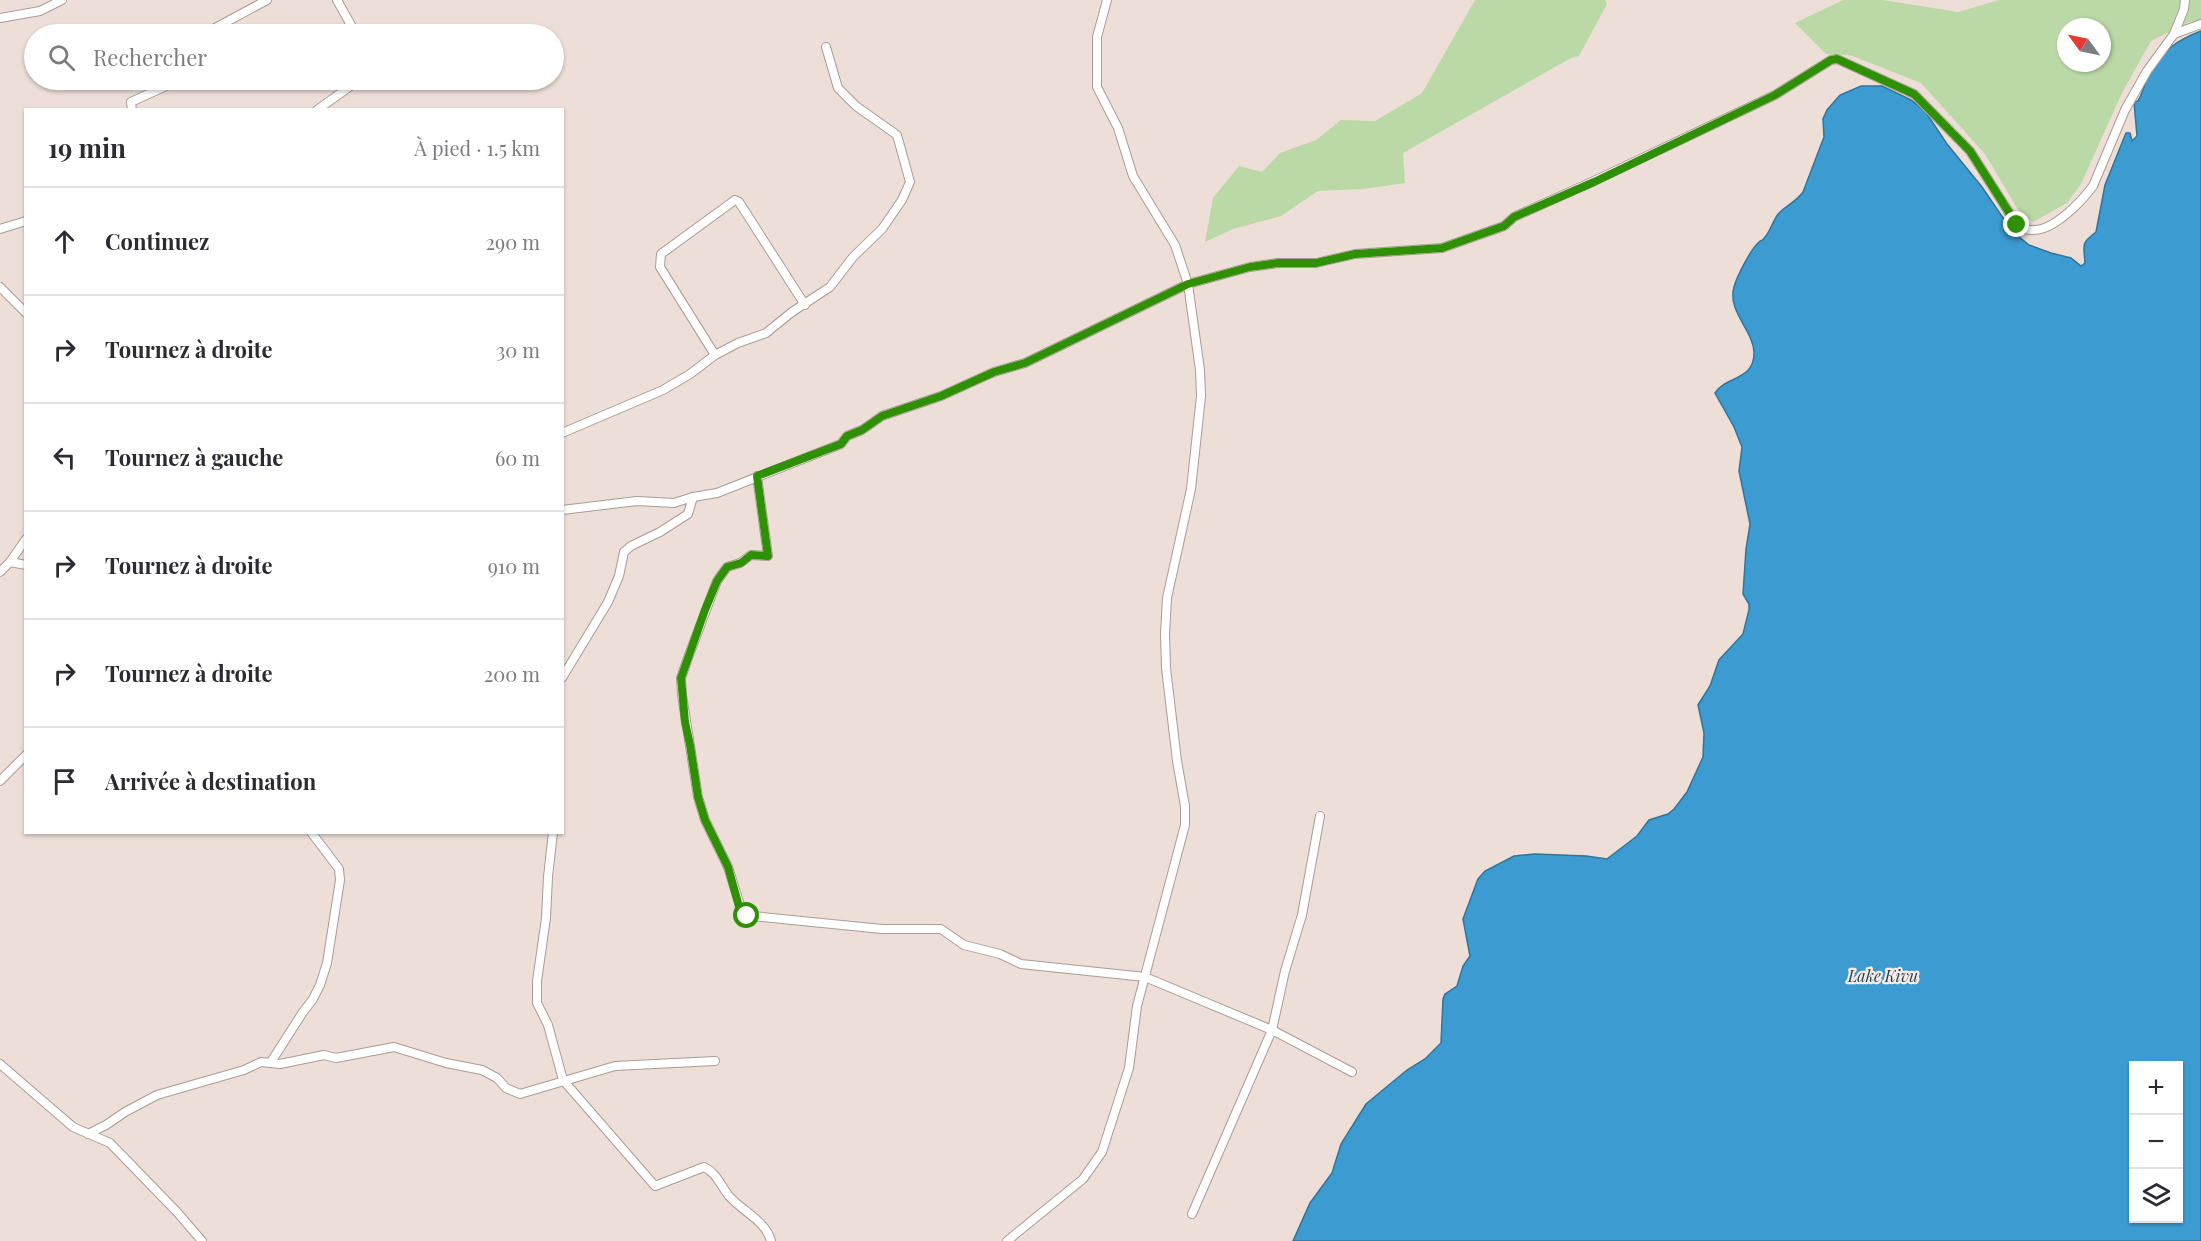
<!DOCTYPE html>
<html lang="fr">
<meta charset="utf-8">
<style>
body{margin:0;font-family:"Playfair Display",serif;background:#f7f7f7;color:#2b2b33}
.controls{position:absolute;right:18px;bottom:18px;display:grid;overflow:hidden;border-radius:0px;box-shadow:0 2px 4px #0004}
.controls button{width:54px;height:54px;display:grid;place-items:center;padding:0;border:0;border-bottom:2px solid #e1e1e2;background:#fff;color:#2b2b33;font:30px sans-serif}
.compass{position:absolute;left:2057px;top:18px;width:54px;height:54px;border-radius:50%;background:#fff;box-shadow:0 2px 4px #0004;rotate:303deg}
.stop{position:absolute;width:18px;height:18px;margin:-14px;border:4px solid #2f8f05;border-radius:50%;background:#fff}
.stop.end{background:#2f8f05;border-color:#fff;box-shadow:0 2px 6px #0008}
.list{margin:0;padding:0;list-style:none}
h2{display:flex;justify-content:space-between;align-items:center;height:78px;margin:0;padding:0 24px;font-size:26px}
h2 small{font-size:20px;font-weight:400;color:#7c7c81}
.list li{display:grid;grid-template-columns:39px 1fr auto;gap:18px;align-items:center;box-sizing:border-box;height:108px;padding:0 24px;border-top:2px solid #e1e1e2}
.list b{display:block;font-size:22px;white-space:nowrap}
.list em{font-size:20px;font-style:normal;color:#7c7c81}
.icon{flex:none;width:33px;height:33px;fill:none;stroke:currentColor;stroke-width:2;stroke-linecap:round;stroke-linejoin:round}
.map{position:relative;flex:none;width:2201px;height:1241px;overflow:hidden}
.search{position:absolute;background:#fff;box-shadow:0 2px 4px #0004;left:24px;top:24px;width:540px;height:66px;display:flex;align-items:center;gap:15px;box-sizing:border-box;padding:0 21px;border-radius:33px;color:#7c7c81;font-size:22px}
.panel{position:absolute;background:#fff;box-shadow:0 2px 4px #0004;left:24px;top:108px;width:540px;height:726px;border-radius:0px}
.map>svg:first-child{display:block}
.green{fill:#bbd9a6;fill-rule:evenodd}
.water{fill:#3c9cd2;stroke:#337499;stroke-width:1.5;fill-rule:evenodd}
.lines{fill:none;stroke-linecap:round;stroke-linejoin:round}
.minor-casing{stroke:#a99c95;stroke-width:10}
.minor{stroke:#fff;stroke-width:8}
.route{stroke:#2f8f05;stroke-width:8}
.labels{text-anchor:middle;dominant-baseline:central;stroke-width:4.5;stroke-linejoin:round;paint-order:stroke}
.water-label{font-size:16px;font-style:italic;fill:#173f56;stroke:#faece4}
</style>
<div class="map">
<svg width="2201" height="1241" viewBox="0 0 2201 1241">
<rect width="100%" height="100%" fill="#eddfd7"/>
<!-- green -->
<g class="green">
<polygon points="1475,0 1605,0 1607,4 1579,56 1571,58 1403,153 1405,183 1363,189 1318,191 1281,216 1233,229 1205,242 1213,198 1239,166 1262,172 1280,153 1316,140 1341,120 1375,121 1422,93"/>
<path d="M1843 0H1883L1958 12 1999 0H2201V20L2189 22 2151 41 2122 93 2081 184 2067 203 2033 222 2020 213 1985 154 1921 83 1850 55 1826 54 1795 23ZM2066 27H2102V63H2066Z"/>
</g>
<!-- water -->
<path class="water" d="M2201 31V1241H1293L1310 1203 1332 1173 1341 1144 1366 1104 1407 1070 1425 1059 1441 1043 1443 999 1445 994 1457 986 1463 966 1470 956 1463 919 1478 879 1485 871 1514 856 1535 854 1586 856 1607 859 1637 836 1649 820 1668 814 1674 809 1687 792 1703 757 1704 733 1698 705 1710 686 1719 660 1743 634 1749 610V604L1743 594 1746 549 1750 524 1739 471 1742 447 1734 427 1715 393C1725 376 1755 381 1754 352 1753 330 1727 311 1734 287 1737 276 1750 251 1758 243 1764 237 1760 244 1765 237 1771 230 1773 220 1779 213 1787 205 1797 201 1803 192L1824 137 1823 119 1827 110 1840 95 1861 86H1882L1911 100 1925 111 1947 144 1982 187 2012 231 2029 245 2051 253 2071 258 2081 266 2085 263C2084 245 2080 244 2096 232L2105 185 2126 133H2130L2132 141 2137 136 2134 102 2138 101C2143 93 2144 84 2149 75 2160 52 2177 40 2201 31ZM2134 1066H2178V1218H2134Z"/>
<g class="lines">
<defs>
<g id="minor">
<polyline points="337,0 356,34"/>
<polyline points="0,18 40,11 62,0"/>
<polyline points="204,34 267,0"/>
<polyline points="2174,34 2184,9 2185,0"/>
<polyline points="132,110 131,102 179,80"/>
<polyline points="317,110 359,80"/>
<polyline points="0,229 26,221"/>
<polyline points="0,287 26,313"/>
<polyline points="715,355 660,267 661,254 735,200 739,202 805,305"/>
<polyline points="562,433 663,390 690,374 715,355 738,343 766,333 792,312 830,287 853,257 882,229 902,200 910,182 897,135 856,106 838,88 826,47"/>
<polyline points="757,476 768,556 751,555 740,563 727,567 717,581 689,655 681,678 682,695 698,797 705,820 728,867 743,915 882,929 941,929 964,945 1000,954 1021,964 1145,977 1272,1030 1352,1072"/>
<path d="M562 510 637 501 674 503 693 497 717 493 841 444 847 436 862 430 882 416 941 396 994 372 1025 363 1188 284 1250 267 1278 263H1316L1355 254 1442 248 1504 226 1514 217 1594 181 1775 95 1831 60 1837 59 1914 94 1970 151 2017 225C2021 227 2026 230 2031 230 2053 232 2081 202 2093 186L2125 110 2147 71 2174 34 2201 24"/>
<polyline points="10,562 26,539"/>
<polyline points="0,572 10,562 26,565"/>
<polyline points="562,678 608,602 619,576 624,552 631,546 660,532 688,514 693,497"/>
<polyline points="0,781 26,755"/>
<path d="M553 832 548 877 546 918 537 981V1003L548 1025 563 1080 655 1186 704 1167C717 1173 720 1185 729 1196 742 1211 766 1221 771 1241"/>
<polyline points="271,1062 303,1012 313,999 320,985 327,963 340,880 339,869 311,832"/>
<polyline points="0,1064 73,1127 110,1143 177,1212 202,1241"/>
<polyline points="88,1134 106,1125 125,1112 157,1095 244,1070 261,1062 280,1064 324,1055 336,1058 394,1047 446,1063 482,1070 497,1078 506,1088 520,1094 615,1066 715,1061"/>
<polyline points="1192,1214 1272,1030 1285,971 1302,915 1320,816"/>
<polyline points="1007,1241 1083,1179 1102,1152 1129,1068 1137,1006 1185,825 1185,806 1177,761 1166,668 1165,634 1167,598 1191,489 1201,396 1200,370 1188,284 1175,245 1133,176 1118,128 1097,87 1097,37 1107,0"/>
</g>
</defs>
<!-- minor casing -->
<use href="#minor" class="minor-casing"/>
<!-- minor -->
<use href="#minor" class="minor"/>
</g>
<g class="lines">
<!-- route -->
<polyline class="route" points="747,916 742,915 740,910 728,867 705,820 698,797 690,745 685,722 681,678 705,610 717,581 727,567 741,563 751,555 768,556 757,476 841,444 847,436 862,430 882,416 941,396 994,372 1025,363 1188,284 1250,267 1278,263 1316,263 1355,254 1442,248 1504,226 1514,217 1594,182 1775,95 1831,60 1837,59 1914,94 1970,151 2017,225"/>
</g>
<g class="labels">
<!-- water labels -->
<g class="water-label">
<text x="1883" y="975">Lake Kivu</text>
</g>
</g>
</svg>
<div class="controls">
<button>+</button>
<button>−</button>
<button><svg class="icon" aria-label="layers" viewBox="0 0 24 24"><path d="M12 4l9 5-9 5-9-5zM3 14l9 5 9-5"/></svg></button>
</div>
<svg class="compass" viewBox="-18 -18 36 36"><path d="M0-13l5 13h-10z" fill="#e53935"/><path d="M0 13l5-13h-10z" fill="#7c7c81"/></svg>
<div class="stop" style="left:747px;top:916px"></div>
<div class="stop end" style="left:2017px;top:225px"></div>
<div class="search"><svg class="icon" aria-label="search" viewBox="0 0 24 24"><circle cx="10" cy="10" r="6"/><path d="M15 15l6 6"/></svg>Rechercher</div>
<section class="panel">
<h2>19 min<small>À pied · 1.5 km</small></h2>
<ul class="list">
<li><svg class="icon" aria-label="ahead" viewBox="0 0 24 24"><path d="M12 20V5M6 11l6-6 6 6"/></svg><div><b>Continuez</b></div><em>290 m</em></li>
<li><svg class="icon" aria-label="right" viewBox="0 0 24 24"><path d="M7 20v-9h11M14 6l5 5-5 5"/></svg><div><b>Tournez à droite</b></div><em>30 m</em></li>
<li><svg class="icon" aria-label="left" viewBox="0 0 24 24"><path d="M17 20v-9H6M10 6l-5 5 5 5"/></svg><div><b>Tournez à gauche</b></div><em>60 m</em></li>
<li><svg class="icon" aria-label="right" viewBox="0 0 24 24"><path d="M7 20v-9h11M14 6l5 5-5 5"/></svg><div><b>Tournez à droite</b></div><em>910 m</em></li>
<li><svg class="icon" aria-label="right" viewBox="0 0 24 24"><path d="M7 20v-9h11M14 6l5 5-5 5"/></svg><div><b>Tournez à droite</b></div><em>200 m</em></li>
<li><svg class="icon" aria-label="arrive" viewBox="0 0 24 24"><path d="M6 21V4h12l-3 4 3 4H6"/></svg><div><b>Arrivée à destination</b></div></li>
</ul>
</section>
</div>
